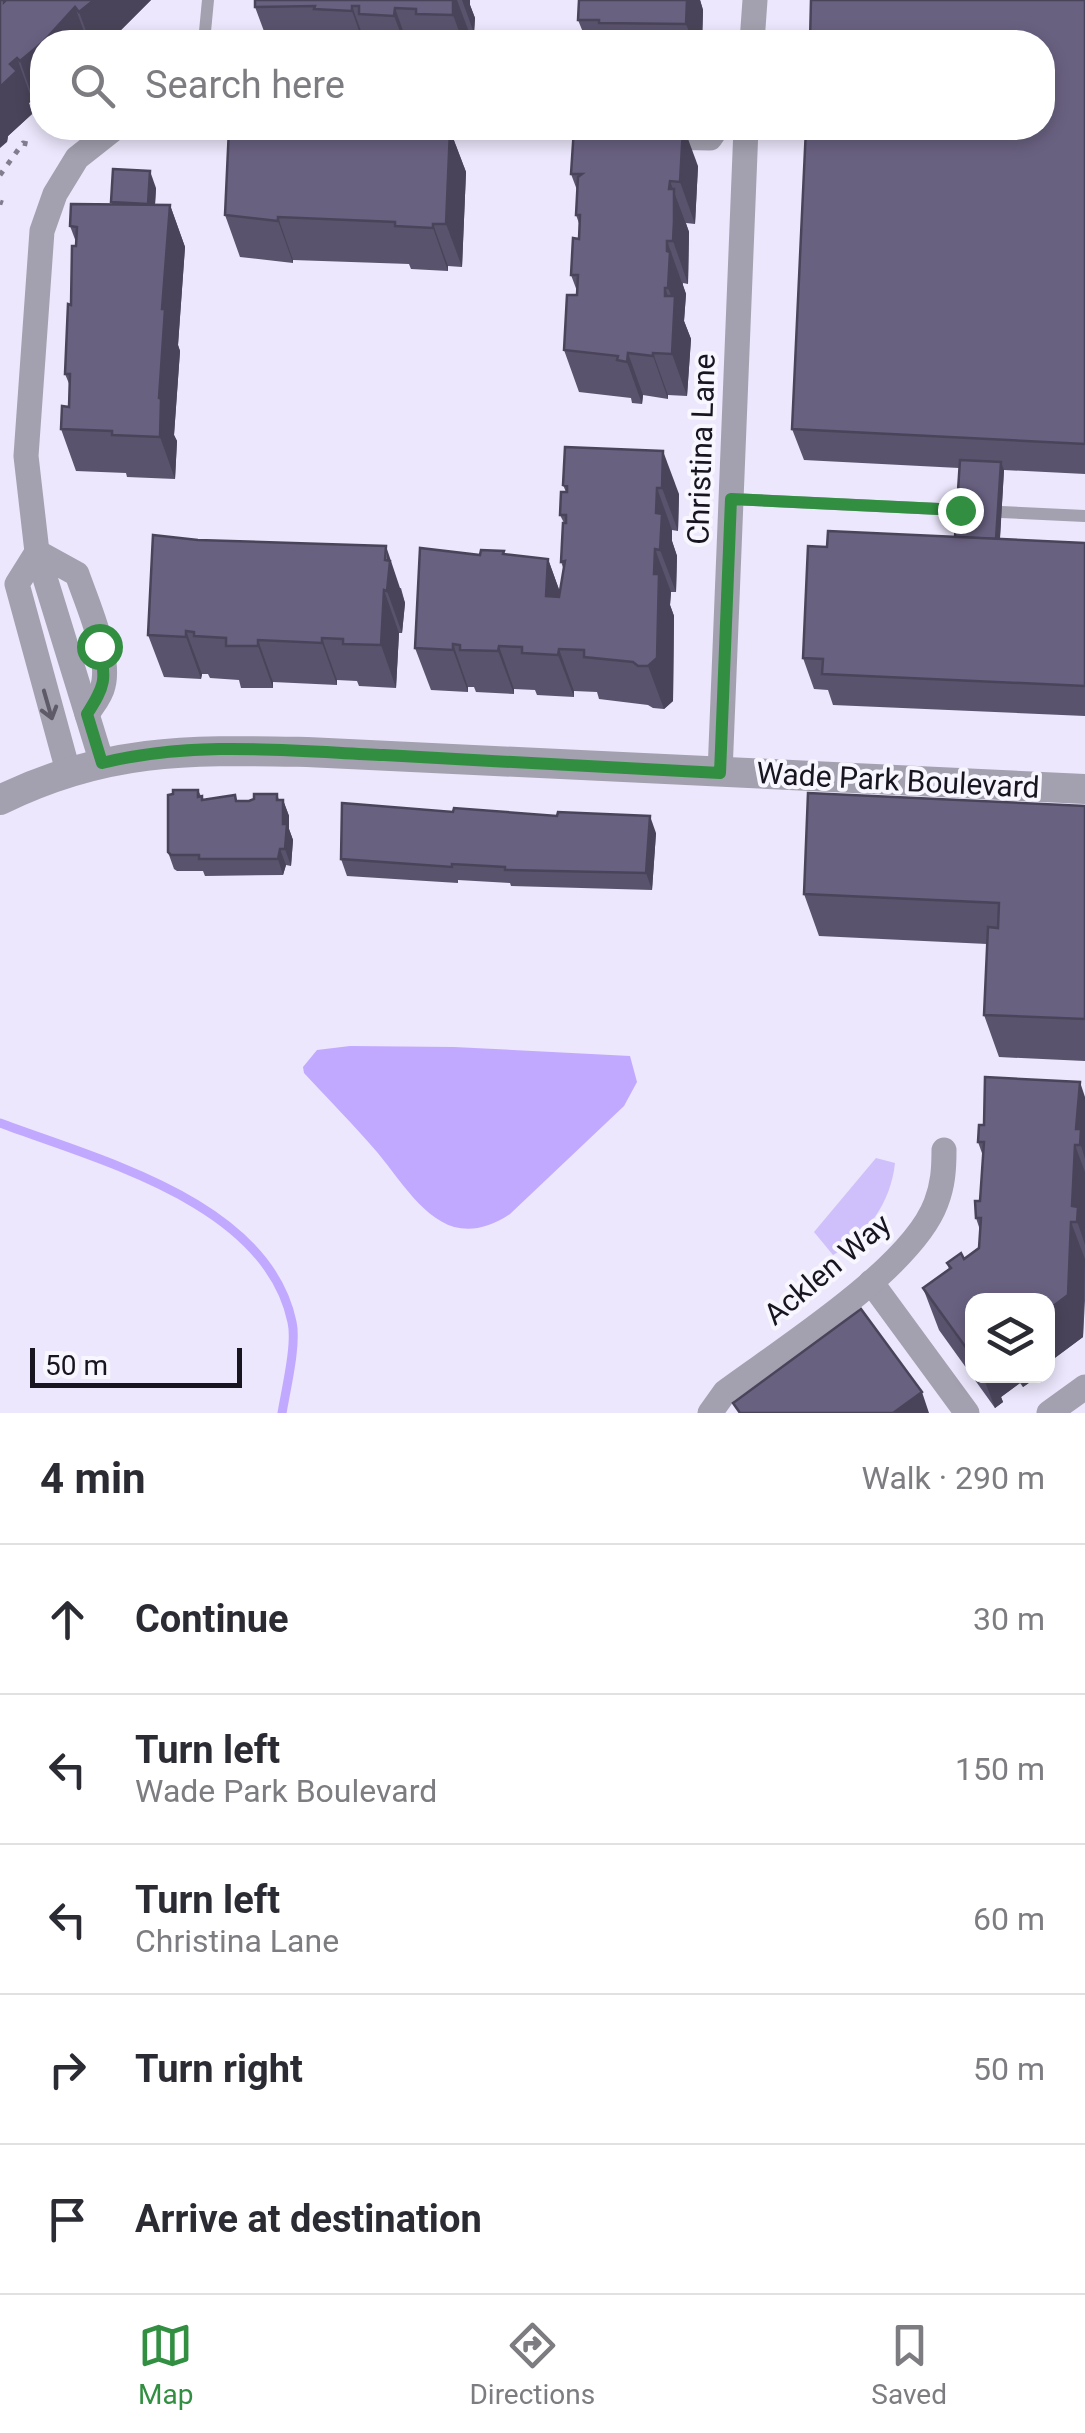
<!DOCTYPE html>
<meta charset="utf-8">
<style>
body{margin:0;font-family:Roboto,sans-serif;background:#f2f2f3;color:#2b2b33}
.controls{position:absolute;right:30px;bottom:30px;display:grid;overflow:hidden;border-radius:20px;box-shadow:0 5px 15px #0003}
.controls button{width:90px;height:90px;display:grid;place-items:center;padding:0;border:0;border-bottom:2px solid #e1e1e2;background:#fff;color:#2b2b33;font:50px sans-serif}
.scale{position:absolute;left:30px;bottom:25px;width:212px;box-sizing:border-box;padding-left:10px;border:5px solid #181521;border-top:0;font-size:28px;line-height:35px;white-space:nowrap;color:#181521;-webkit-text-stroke:8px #f8f6fe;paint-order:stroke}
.stop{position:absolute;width:30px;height:30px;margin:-22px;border:8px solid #328f41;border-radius:50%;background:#fff}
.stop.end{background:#328f41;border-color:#fff;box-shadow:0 2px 10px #0008}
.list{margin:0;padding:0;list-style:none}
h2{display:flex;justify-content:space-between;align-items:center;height:130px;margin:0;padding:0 40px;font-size:42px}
h2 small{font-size:32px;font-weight:400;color:#7c7c81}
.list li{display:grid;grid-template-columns:65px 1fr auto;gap:30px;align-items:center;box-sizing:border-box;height:150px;padding:0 40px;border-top:2px solid #e1e1e2}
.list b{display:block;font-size:38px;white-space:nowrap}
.list p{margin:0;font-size:32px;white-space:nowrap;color:#7c7c81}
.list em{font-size:32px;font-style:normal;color:#7c7c81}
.icon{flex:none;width:55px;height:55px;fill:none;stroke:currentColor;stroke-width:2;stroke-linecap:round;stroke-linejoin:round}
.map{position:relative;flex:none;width:1085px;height:1413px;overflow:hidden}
.search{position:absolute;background:#fff;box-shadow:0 5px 15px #0003;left:30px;right:30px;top:30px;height:110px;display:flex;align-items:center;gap:25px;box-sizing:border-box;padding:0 35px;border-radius:40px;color:#7c7c81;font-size:38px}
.sheet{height:880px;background:#fff}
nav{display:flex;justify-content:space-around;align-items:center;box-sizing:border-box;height:140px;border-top:2px solid #e1e1e2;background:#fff;font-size:28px;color:#7c7c81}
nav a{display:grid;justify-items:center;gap:5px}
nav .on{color:#328f41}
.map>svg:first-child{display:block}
.green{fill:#cfc0fb}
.water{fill:#c1a9ff}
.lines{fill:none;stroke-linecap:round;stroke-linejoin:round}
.stream{stroke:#c1a9ff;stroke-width:9}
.path{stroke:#817d8e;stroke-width:5;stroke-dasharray:5 8;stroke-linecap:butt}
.service{stroke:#a3a0af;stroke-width:12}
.minor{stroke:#a3a0af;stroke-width:25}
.tertiary{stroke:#a3a0af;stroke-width:30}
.wall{fill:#5a536e}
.shaded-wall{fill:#4a445a}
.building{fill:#696180;stroke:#4a445a;stroke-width:2.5}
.oneway{stroke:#5e5a68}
.route{stroke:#328f41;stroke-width:12}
.labels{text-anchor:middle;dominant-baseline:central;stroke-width:8;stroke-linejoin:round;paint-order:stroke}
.street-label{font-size:30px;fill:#181521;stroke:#f8f6fe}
</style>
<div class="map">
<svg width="1085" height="1413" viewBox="0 0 1085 1413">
<rect width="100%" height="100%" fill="#ece7fc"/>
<!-- green -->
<path class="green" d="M876 1158 895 1163C891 1202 867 1236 833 1255L814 1232Z"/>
<!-- water -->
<path class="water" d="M350 1046 454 1047 630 1056 637 1082 624 1106 510 1214C445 1257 414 1197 377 1152 354 1125 328 1099 304 1073L303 1067 317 1050Z"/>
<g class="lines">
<!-- stream -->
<path class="stream" d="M0 1123C98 1160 267 1202 292 1322 297 1344 286 1389 282 1413"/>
<!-- path -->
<g class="path">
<polyline points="0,175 23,143 32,145"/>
<polyline points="0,202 3,203"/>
</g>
<!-- service -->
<g class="service">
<polyline points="204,42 208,0"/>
<polyline points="731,499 960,510"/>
<polyline points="1001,512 1085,516"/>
</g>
<!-- minor -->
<g class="minor">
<polyline points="752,42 755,0"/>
<polyline points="600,128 612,136 710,138 717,128"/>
<polyline points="37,552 17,584 68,771"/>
<path d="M37 552 77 574C87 603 111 656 103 686 101 696 93 705 87 714"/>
<polyline points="102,763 37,552 26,456 42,231 55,194 77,158 115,128"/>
<polyline points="720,773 746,128"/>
<polyline points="871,1282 967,1413"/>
<path d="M710 1413 725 1392C783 1349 912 1268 936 1203 943 1185 944 1169 944 1150"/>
<polyline points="1049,1413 1085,1387"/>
</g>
<!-- tertiary -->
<path class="tertiary" d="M0 800C108 747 191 750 307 752L1085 789"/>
</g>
<!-- wall -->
<g class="wall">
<polygon points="0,0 151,0 109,42 42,42 42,97 35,104 32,100 29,103 32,114 8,136 7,142"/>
<polygon points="255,0 470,0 470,5 475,18 474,33 469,32 469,42 268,42 255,7"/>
<polygon points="579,0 700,0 703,10 702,42 587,42 578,20"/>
<polygon points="1085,0 1085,474 1004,470 1000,539 1085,543 1085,716 833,705 828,690 814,689 803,658 827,547 955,537 959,468 804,460 792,429"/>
<polygon points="229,128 329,128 330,129 353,130 390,128 392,132 413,133 450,130 466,172 462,267 448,266 448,271 411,269 409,264 293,260 293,263 240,257 225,215"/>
<polygon points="698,166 695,224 686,223 689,232 688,284 683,283 683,285 686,294 684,321 691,339 687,396 668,395 668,399 643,395 642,404 632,403 631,398 579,392 564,350 577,291 571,275 579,239 580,226 576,215 577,190 571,174"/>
<polygon points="156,188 155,205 170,205 185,247 178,345 180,351 174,435 177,441 175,479 127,477 126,473 76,471 61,429 69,407 70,386 65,374 76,242 70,226 112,204 111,202"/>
<polygon points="565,447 679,494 678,531 672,530 672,541 677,556 676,592 671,592 670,605 674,616 673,701 664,709 653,708 648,705 599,699 597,692 574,691 574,697 537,695 535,690 514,689 514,694 476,692 474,687 468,687 468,692 431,690 415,648 480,555 505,554 548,559 560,592 564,570 561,562 564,523 560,515 566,492 563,485"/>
<polygon points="401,588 405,603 402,633 399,633 396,688 359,686 357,681 337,680 337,685 273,682 273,688 241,688 239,680 210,678 208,674 202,674 201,679 164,677 148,635"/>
<polygon points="198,790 203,800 249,801 277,794 279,800 283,800 289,816 289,829 293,840 291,866 286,865 283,875 205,876 203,871 177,871 174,869 168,852"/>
<polygon points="1085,806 1085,1061 999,1057 984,1015 987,944 819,936 804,894"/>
<polygon points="656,833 652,890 511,886 510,883 458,880 458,883 347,876 341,859"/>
<polygon points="1085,1097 1085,1301 1083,1337 1048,1363 1048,1300 972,1300 972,1376 1035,1376 1036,1378 1023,1387 1020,1383 1001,1397 1003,1402 995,1408 939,1330 923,1288 949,1269 947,1263 964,1259 979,1248 980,1230 976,1218 980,1201 983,1156 978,1142 984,1125"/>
</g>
<!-- shaded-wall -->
<g class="shaded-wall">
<polygon points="94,0 151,0 109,42 90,42 79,12"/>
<polygon points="453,0 457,0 469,32 469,42 463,42 453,15"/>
<polygon points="462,0 470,0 470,5 475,18 474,33"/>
<polygon points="687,0 700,0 703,10 702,42 693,42 686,24"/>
<polygon points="352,6 365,42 363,42 352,11"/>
<polygon points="75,7 88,42 42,42 42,97 35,104 20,61"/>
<polygon points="395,8 407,42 404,42 394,16"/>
<polygon points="17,58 32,100 29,103 32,114 8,136 7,142 0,148 0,87 10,64"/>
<polygon points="683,128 684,128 698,166 695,224 680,182"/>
<polygon points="450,130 466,172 462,267 446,224"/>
<polygon points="150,171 156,188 154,220 148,204"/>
<polygon points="670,181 689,232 688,284 673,241"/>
<polygon points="170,205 185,247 178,345 180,351 174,435 177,441 175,479 160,437 159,398 162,309"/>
<polygon points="278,217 293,260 293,263 278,221"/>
<polygon points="433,224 448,266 448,271 433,228"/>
<polygon points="667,241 686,294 684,321 691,339 687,396 672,354 665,296 665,288 674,313 675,306 668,288"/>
<polygon points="628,353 643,395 642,404 627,362"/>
<polygon points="653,353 668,395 668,399 653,356"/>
<polygon points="663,451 679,494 678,531 662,488"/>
<polygon points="1001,462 1004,470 998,569 995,561"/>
<polygon points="657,488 672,530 672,541 677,556 676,592 660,550 656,513"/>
<polygon points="386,546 405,603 402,633 387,591"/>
<polygon points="655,549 671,592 670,605 674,616 673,701 664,709 648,666"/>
<polygon points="548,559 563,601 546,596"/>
<polygon points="384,590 399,633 396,688 381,645"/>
<polygon points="186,631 202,674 201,679 186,637"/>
<polygon points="322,638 337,680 337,685 322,643"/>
<polygon points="258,640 273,682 273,688 258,646"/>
<polygon points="453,644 468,687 468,692 453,650"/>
<polygon points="499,646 514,689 514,694 498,651"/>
<polygon points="559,649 574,691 574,697 558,655"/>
<polygon points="283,800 289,816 289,829 293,840 291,866 285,849 283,824"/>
<polygon points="650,816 656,833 652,890 646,873"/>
<polygon points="280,849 286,865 283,875 278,859"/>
<polygon points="1080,1082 1085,1097 1085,1159 1076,1129"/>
<polygon points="1075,1145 1085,1172 1085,1245 1072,1206"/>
<polygon points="1071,1222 1085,1259 1083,1337 1048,1363 1048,1310"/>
<polygon points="983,1376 1018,1376 1020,1383 1001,1397 1003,1402 995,1408"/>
<polygon points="1019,1376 1035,1376 1036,1378 1023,1387"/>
<polygon points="922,1392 929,1413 893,1413"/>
</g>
<!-- building -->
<g class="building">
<polygon points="0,0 4,0 4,2 6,0 94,0 79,12 75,7 43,42 20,61 17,58 10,64 17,71 0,87"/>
<polygon points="255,0 453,0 453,15 416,14 416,9 395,8 394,16 359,14 359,6 352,6 352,11 314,9 315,6 255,7"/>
<polygon points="579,0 687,0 686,24 599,23 599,20 578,20"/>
<polygon points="811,0 1085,0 1085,444 792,429 806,128 1042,128 1042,42 810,42"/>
<polygon points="229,128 328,128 328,129 353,130 353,128 390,128 390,132 413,133 413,128 450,130 446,224 433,224 433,228 395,226 395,222 278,217 278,221 225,215"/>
<polygon points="574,128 683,128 680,182 670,181 669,189 674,189 674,221 673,241 667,241 667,251 670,252 668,288 665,288 665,296 675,296 672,354 653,353 653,356 628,353 627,362 617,360 618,356 564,350 567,295 577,295 578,275 571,275 573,238 579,239 580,215 576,215 578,177 582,174 571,174"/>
<polygon points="113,169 150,171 148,204 111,202"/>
<polygon points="71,204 170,205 162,309 165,309 159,398 161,399 160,437 112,435 112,431 61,429 62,406 69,407 70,374 65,374 68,304 71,305 72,246 76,246 77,227 70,226"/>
<polygon points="565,447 663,451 662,488 657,488 656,513 662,514 660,550 655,549 654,574 659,574 657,658 648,666 638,666 633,662 584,657 584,650 559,649 558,655 522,653 522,647 499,646 498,651 460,650 460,645 453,644 453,650 415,648 420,548 480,555 481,550 504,551 503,554 548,559 546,596 559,597 565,561 561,562 563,523 566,523 566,515 560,515 561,492 567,492 567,486 563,485"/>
<polygon points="960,460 1001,462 996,539 955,537"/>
<polygon points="828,531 1085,543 1085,686 822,674 823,659 803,658 808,546 827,547"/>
<polygon points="153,535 198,540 386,546 385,560 390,561 387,591 384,590 381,645 343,644 343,639 322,638 322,643 258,640 258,646 226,646 226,638 194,636 194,632 186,631 186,637 148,635"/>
<polygon points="173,790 198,790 198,797 202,796 202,800 235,795 236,801 249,801 254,799 254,794 277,794 277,800 283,800 283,824 287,824 285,849 280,849 278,859 199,859 199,855 171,855 168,852 168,795 173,794"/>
<polygon points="808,793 1085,806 1085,1019 984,1015 988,927 998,928 999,903 804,894"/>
<polygon points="342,803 453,812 454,808 557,816 558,812 650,816 646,873 505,870 505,867 452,864 452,867 341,859"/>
<polygon points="985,1077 1080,1082 1076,1129 1081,1129 1080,1145 1075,1145 1072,1206 1078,1207 1077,1222 1071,1222 1068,1295 1048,1310 1048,1300 972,1300 972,1356 923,1288 951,1268 947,1263 961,1253 964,1259 979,1248 981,1218 976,1218 975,1201 980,1201 984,1142 978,1142 979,1125 984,1125"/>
<polygon points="861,1309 922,1392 893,1413 740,1413 733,1403"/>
</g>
<!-- one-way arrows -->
<defs><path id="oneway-shaft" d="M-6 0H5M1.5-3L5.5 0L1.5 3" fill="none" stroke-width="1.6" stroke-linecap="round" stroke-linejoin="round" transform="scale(2.5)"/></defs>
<use class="oneway" href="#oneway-shaft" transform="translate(48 705) rotate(74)"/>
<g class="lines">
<!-- route -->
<path class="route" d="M99 646C107 679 105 686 87 714L102 763C193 740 292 751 384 755 496 761 608 768 720 773L731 499 960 510"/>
</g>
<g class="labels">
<!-- street labels -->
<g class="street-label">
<text transform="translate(701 449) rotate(-88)">Christina Lane</text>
<text transform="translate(898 780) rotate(3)">Wade Park Boulevard</text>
<text transform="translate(827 1269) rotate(-40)">Acklen Way</text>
</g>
</g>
</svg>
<div class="controls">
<button><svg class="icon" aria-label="layers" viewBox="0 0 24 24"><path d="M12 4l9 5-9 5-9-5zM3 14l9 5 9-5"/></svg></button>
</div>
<div class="scale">50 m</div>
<div class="stop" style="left:99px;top:646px"></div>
<div class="stop end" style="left:960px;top:510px"></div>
<div class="search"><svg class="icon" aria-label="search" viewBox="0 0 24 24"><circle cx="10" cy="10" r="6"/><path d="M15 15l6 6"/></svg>Search here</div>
</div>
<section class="sheet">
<h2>4 min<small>Walk · 290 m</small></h2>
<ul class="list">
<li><svg class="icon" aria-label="ahead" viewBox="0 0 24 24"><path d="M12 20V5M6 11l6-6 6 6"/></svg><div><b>Continue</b></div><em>30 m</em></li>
<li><svg class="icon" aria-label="left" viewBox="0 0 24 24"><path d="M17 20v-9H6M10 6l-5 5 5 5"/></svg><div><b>Turn left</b><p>Wade Park Boulevard</p></div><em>150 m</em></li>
<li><svg class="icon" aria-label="left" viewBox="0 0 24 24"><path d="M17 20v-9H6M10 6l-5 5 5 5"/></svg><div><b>Turn left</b><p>Christina Lane</p></div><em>60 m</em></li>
<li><svg class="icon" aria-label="right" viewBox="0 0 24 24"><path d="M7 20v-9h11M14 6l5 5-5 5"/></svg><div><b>Turn right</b></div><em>50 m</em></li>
<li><svg class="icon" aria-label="arrive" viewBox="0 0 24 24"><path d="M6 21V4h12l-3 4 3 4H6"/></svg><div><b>Arrive at destination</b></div></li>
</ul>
</section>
<nav>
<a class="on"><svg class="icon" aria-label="map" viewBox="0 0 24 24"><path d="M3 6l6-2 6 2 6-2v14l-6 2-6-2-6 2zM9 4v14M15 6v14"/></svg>Map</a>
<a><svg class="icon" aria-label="directions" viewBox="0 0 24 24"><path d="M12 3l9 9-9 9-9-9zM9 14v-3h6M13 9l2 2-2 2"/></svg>Directions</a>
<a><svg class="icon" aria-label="saved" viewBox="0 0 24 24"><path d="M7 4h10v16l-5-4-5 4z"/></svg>Saved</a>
</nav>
